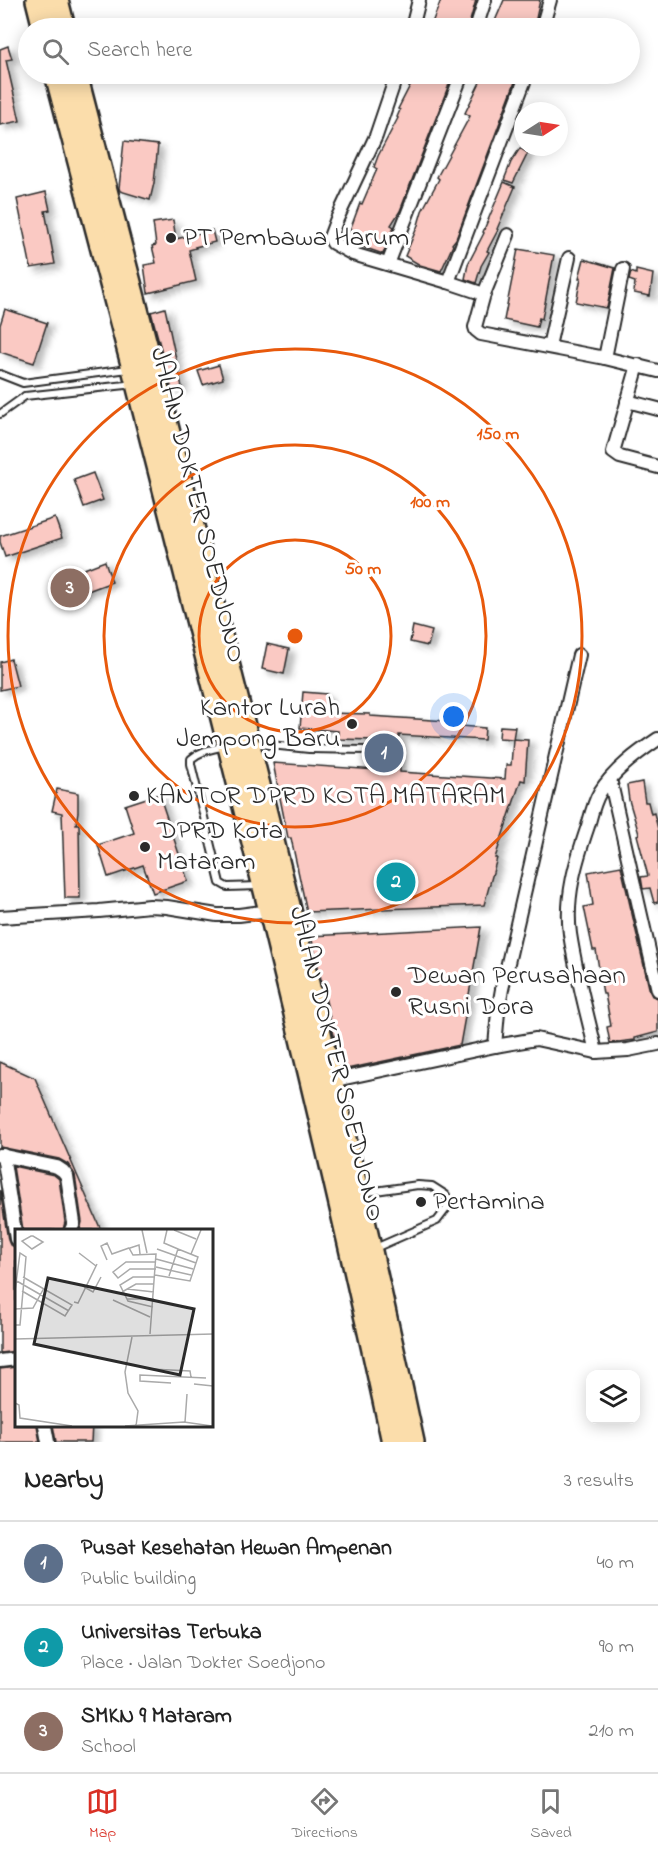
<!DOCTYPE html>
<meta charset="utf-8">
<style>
body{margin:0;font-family:"Indie Flower",sans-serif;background:#f2f2f2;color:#222}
.controls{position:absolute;right:18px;bottom:18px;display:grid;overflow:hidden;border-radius:12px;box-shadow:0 3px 15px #0003}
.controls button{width:54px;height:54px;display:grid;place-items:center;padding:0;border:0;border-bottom:2px solid #e0e0e0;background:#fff;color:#222;font:30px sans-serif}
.compass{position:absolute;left:514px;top:102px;width:54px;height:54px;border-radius:50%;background:#fff;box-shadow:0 3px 15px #0003;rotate:78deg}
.you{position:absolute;left:454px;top:717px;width:21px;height:21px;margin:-15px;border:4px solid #fff;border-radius:50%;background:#1a73e8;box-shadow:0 0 0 9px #1a73e833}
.badge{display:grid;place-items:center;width:39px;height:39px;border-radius:50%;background:#d93025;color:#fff;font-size:20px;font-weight:700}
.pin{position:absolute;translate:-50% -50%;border:3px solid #fff;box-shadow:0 2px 6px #0006}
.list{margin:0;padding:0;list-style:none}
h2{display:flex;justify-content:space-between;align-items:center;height:78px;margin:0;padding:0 24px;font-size:26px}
h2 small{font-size:20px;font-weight:400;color:#767676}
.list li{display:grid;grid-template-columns:39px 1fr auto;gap:18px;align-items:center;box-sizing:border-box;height:84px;padding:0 24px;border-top:2px solid #e0e0e0}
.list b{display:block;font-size:22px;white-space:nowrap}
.list p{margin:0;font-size:20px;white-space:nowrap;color:#767676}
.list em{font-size:20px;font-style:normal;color:#767676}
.icon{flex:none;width:33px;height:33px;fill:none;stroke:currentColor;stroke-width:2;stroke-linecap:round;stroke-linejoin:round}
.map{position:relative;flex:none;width:658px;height:1442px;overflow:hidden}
.search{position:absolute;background:#fff;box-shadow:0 3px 15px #0003;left:18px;right:18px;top:18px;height:66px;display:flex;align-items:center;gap:15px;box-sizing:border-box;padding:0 21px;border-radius:33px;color:#767676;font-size:22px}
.sheet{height:330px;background:#fff}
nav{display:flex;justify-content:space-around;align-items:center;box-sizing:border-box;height:84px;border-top:2px solid #e0e0e0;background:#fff;font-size:16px;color:#767676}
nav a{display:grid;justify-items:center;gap:3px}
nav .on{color:#d93025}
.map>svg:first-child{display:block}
.building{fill:#fac9c3;stroke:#2b2b2b;stroke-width:1.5;filter:url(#shadow)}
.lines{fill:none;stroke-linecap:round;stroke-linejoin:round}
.service-casing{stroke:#2b2b2b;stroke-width:10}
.minor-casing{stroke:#2b2b2b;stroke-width:16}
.trunk-casing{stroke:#2b2b2b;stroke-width:26}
.service{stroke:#fff;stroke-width:6}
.minor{stroke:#fff;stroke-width:12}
.trunk{stroke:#fbddab;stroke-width:21}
.ring{fill:none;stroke:#e8590c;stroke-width:3}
.poi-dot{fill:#2b2b2b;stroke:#fff;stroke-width:2}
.labels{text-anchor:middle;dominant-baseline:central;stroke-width:6;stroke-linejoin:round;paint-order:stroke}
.poi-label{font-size:27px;fill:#2b2b2b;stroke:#fff;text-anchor:start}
.street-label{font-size:27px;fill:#2b2b2b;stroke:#fff}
.inset-road{fill:none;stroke:#aaa;stroke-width:1.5}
.view{fill:#2b2b2b;fill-opacity:0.15;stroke:#2b2b2b;stroke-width:3}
.inset-edge{fill:none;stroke:#2b2b2b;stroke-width:3}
.centre{fill:#e8590c;stroke:#fff;stroke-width:3}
.ring-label{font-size:18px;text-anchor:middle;font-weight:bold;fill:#e8590c;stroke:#fff;stroke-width:6;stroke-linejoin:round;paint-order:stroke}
</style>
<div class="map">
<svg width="658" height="1442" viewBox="0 0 658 1442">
<defs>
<filter id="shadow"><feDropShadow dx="6" dy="4" stdDeviation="3" flood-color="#0004"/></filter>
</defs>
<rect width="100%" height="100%" fill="#fff"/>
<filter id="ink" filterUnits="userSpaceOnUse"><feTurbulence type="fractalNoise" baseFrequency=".0167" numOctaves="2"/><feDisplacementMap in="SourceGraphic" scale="12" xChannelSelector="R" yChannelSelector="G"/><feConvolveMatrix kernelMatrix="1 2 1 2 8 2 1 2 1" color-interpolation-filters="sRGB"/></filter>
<g filter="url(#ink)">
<!-- building -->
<g class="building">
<polygon points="441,0 476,0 468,28 430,28"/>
<polygon points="504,0 540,0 534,28 492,28"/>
<polygon points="8,46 12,59 6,60 20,121 0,125 0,49"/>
<polygon points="416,74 453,74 400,211 391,225 394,227 383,254 346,241 360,203 362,204 377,169 374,167 378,156 398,118 397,117 400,110 398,109"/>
<polygon points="484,74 518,74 456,239 452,244 453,245 441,271 420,265 405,256 418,225 422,211 439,179 437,177 470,116 465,113"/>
<polygon points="124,141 158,145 154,183 150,200 120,191 119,188"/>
<polygon points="520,148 528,153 513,183 504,180 511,162"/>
<polygon points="504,182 515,187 497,229 498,230 487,251 489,252 481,266 476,283 465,279 468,264 484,233 483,232"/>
<polygon points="46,192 50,210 45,211 55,264 31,268 17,199"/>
<polygon points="173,220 176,239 212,230 215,242 195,247 196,248 189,250 196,281 148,293 144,265 156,263 152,246 156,245 153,223"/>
<polygon points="518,249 554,255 542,319 539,318 537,327 504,320"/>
<polygon points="584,259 615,268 607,308 576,302 581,278 579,278"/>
<polygon points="636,270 653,274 650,296 634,293 635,282 629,280 631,272 636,274"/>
<polygon points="165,308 182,387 172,390 151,312"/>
<polygon points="5,309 47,323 34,363 0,352 0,325"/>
<polygon points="219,365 223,379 203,385 198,371"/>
<polygon points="93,473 103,500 84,507 74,480"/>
<polygon points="55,518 62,538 5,557 0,542 0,536"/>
<polygon points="105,561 112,582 58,602 50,582"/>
<polygon points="413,626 432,631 428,646 410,642"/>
<polygon points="267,644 289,649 284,674 262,669"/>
<polygon points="11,659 18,686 0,690 0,662"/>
<polygon points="303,692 327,694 326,713 370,714 370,716 448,721 448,725 485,728 484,740 399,735 400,772 505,779 506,765 511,765 513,739 528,740 525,781 521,780 495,858 497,858 484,905 307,912 291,838 288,838 273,763 377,770 376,740 338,739 338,731 300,728"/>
<polygon points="500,726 515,727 513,739 499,738"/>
<polygon points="642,782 645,802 648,802 651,814 654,813 658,829 658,902 654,903 650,888 643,889 641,877 648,876 637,835 639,834 629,800 627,785"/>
<polygon points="57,789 78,793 78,812 76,824 79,824 80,898 65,898 62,813 52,811"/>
<polygon points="159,794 188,881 153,893 143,865 108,877 98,845 134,833 125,805"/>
<polygon points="621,866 650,992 652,996 658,998 658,1032 635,1038 635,1040 610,1043 607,1027 611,1026 605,994 603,994 596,950 593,950 584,907 593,905 588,872"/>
<polygon points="481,927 460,1045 342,1070 311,936"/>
<polygon points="0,1062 35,1078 101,1230 80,1230 82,1222 75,1175 68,1164 59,1159 0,1147"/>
<polygon points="13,1166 54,1175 59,1179 65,1222 63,1230 23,1230"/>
<polygon points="0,1190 8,1240 10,1245 16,1247 16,1351 0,1353"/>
<polygon points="16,1367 16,1425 37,1425 40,1442 0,1442 0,1369"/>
<polygon points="53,1425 92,1425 91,1442 56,1442"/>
</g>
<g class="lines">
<defs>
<g id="service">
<polyline points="0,374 23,383 128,369"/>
<polyline points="25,396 135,384"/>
<polyline points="0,414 25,396"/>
<polyline points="251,743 309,749 367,750"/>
<path d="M226 746C214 749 201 750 191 759V764L220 883 227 887 259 886"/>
<polyline points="361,1193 418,1185 432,1186 446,1195 447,1208 437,1221 373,1249"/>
</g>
<g id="minor">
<polyline points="412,28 419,0"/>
<polyline points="476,28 485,0"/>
<polyline points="542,28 550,0"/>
<polyline points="397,74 376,136 336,221 330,237 333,243 353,254 448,282 527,74"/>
<polyline points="388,264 462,74"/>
<polyline points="448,282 484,294 508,235"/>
<polyline points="484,294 475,327 476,330 481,334 605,358 658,371"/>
<polyline points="549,346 569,258"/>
<polyline points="605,358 623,269"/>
<polyline points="638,365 613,452 620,457 658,467"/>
<polyline points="627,401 658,409"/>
<polyline points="610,779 658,990"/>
<polyline points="0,917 99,911 150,906 167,907 217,915 239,915 270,911"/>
<polyline points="495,1046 498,1012 502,989 579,655"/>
<path d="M596 1052C587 1013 576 974 570 934 565 897 576 861 588 826 591 815 594 802 600 792 614 770 637 753 658 739"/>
<polyline points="331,1081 495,1046 536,1039 596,1052 628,1050 658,1044"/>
<polyline points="0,1155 57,1167 63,1171 67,1176 74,1223 71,1230"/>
<polyline points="3,1155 16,1239"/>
<polyline points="0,1361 16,1359"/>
<polyline points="45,1426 48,1442"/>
</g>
<g id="trunk">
<polyline points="37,0 44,28"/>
<polyline points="57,0 64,28"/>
<path d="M56 74C81 172 108 270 133 368 224 725 316 1082 393 1442"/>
<path d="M76 74C193 528 315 982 413 1442"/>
</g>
</defs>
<!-- service casing -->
<use href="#service" class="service-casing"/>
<!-- minor casing -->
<use href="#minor" class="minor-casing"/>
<!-- trunk casing -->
<use href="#trunk" class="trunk-casing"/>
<!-- service -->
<use href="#service" class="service"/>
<!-- minor -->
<use href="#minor" class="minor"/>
<!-- trunk -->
<use href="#trunk" class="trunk"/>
</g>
</g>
<!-- distance rings -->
<g class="ring">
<circle cx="295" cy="636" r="96"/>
<circle cx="295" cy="636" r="191"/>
<circle cx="295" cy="636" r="287"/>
</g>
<!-- markers -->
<g class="poi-dot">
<circle cx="171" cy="238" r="6"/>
<circle cx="352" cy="724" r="6"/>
<circle cx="134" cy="796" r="6"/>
<circle cx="145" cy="847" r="6"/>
<circle cx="396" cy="992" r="6"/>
<circle cx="421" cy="1202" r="6"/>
</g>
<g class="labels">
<!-- poi labels -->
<g class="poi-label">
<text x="183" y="238">PT Pembawa Harum</text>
<text x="340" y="708" text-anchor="end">Kantor Lurah<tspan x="340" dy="31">Jempong Baru</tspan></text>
<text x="146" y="796">KANTOR DPRD KOTA MATARAM</text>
<text x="157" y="831">DPRD Kota<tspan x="157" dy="31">Mataram</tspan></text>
<text x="408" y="976">Dewan Perusahaan<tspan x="408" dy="31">Rusni Dora</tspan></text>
<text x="433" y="1202">Pertamina</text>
</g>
<!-- street labels -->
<g class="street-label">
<text transform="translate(197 505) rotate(76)">JALAN DOKTER SOEDJONO</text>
<text transform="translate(336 1064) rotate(76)">JALAN DOKTER SOEDJONO</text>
</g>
</g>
<!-- overview -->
<g transform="translate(15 1229)">
<rect width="198" height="198" fill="#fff"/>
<path class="inset-road" d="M127 1 132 24M152 1 149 14 163 20 154 47M159 1 181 10M16 7H18L28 13 17 20 7 12ZM115 19 124 16 125 25M142 20 181 34M64 24 81 37M176 25 186 1M141 30 178 40M92 31 86 17 92 14 97 25 114 19 118 26 141 25 135 105M141 38 176 46M141 40H115L103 49 98 43 111 33H141M140 46 175 52 183 28 163 20M0 51 54 82M69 58 78 63 86 48M112 60 139 63M0 62 5 24 11 28 5 96H0M7 62 50 87 57 76 8 48M107 63 121 55H139M112 70H139M98 71 135 88M59 73 63 74 82 35M138 78 113 72 105 56 118 48H140M0 80 18 79 29 59M117 108 110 143 113 164 123 182 121 197M0 110 198 105M136 140 175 142 176 148M156 154 125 152V146L191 149M179 155 198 157M0 174 4 176 5 189 57 197M170 193 172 165M110 197 169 193 197 197"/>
<path class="view" d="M33 49 179 80 165 146 19 115Z"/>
<rect width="198" height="198" class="inset-edge"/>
</g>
<circle cx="295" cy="636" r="9" class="centre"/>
<g class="ring-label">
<text x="498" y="439">150 m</text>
<text x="430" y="507">100 m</text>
<text x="363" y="574">50 m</text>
</g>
</svg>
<div class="controls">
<button><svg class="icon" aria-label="layers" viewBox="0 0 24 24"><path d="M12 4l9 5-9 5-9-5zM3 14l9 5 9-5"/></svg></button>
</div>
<svg class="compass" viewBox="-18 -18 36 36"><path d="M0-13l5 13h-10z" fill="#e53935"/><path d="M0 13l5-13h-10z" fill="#767676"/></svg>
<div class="you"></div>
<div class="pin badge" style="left:384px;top:753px;background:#5c6f8a">1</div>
<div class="pin badge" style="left:396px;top:882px;background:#0f9aa8">2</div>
<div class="pin badge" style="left:70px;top:588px;background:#8d6e63">3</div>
<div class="search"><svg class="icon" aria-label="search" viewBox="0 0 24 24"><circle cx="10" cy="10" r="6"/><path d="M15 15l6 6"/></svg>Search here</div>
</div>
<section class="sheet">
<h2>Nearby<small>3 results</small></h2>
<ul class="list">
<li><span class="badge" style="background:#5c6f8a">1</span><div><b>Pusat Kesehatan Hewan Ampenan</b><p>Public building</p></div><em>40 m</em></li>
<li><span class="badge" style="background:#0f9aa8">2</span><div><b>Universitas Terbuka</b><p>Place · Jalan Dokter Soedjono</p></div><em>90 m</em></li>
<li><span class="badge" style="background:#8d6e63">3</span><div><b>SMKN 9 Mataram</b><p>School</p></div><em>210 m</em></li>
</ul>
</section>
<nav>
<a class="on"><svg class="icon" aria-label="map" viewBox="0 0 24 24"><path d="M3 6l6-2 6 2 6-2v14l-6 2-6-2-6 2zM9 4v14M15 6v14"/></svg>Map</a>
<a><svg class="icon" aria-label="directions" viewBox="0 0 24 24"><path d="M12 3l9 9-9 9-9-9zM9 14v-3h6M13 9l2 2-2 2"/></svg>Directions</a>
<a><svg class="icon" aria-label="saved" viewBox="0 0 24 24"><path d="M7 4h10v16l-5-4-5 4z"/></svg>Saved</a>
</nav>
